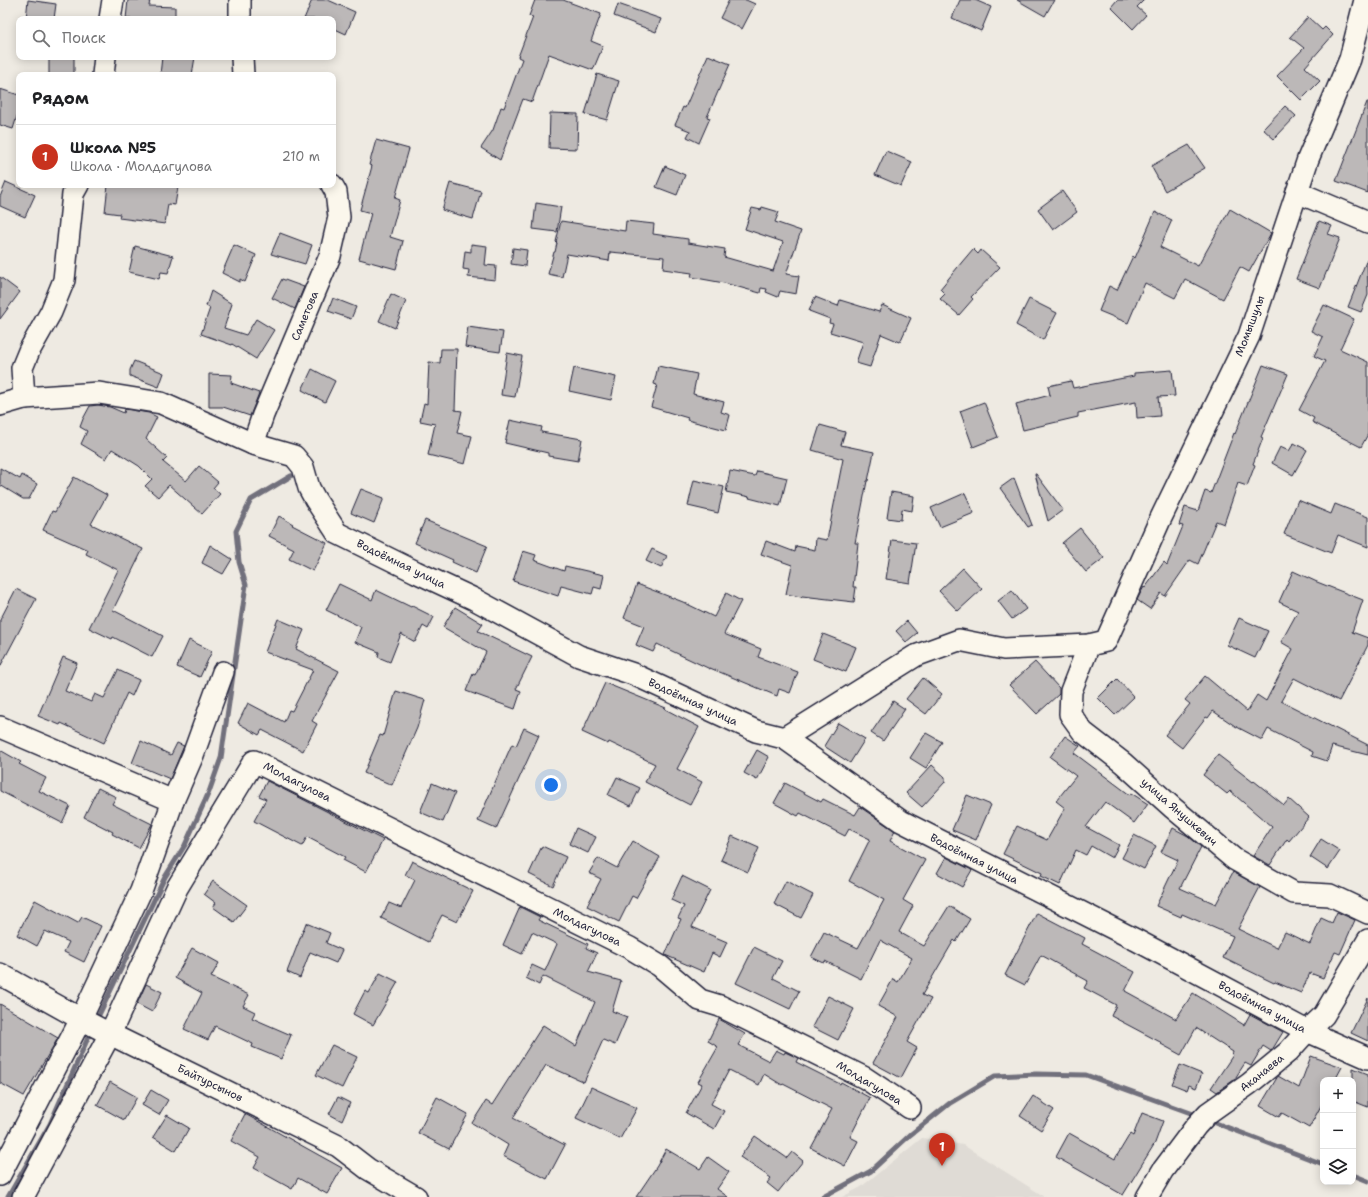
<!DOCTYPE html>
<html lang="ru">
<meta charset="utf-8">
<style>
body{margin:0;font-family:"Shantell Sans",sans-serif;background:#f6f6f6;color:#202124}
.controls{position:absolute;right:12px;bottom:12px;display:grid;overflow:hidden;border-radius:8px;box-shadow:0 2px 10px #0003}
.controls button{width:36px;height:36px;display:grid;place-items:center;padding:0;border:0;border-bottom:1px solid #e0e0e0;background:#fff;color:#202124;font:20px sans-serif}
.you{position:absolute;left:551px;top:785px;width:14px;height:14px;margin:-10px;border:3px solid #fff;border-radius:50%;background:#1a73e8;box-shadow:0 0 0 6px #1a73e833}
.badge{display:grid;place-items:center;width:26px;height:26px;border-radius:50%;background:#c8321e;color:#fff;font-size:13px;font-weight:700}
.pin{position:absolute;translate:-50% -33px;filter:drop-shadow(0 1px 2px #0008)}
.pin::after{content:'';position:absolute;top:21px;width:14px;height:12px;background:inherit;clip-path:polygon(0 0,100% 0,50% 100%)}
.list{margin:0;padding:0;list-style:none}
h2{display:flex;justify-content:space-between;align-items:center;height:52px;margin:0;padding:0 16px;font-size:17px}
h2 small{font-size:13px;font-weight:400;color:#757577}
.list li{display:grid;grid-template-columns:26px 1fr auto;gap:12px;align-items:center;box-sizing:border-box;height:64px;padding:0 16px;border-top:1px solid #e0e0e0}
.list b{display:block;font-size:15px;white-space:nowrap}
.list p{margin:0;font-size:13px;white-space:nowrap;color:#757577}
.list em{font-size:13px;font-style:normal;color:#757577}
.icon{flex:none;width:22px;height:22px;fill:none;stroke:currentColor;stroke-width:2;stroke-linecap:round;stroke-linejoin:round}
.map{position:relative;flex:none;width:1368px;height:1197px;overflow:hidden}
.search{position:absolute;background:#fff;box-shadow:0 2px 10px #0003;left:16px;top:16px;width:320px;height:44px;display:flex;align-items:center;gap:10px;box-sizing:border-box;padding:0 14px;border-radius:8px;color:#757577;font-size:15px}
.panel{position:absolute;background:#fff;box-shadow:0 2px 10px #0003;left:16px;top:72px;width:320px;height:116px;border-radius:8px}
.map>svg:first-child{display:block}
.built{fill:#dfdbd5}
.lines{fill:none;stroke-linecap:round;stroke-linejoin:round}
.stream{stroke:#716f7c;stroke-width:5}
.building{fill:#bcb8b8;stroke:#22223b}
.minor-casing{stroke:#22223b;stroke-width:24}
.minor{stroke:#fbf7ec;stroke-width:21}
.labels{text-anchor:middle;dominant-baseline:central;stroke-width:4;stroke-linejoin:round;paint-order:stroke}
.street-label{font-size:11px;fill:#22223b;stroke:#fbf7ec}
</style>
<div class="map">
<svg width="1368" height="1197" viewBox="0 0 1368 1197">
<rect width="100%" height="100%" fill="#eeeae2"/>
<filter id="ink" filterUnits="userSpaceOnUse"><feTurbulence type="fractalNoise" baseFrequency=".025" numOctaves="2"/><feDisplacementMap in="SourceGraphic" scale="8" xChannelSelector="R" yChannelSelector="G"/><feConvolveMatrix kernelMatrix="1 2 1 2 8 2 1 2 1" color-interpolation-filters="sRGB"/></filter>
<g filter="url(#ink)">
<!-- built -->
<polygon class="built" points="922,1138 963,1145 1045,1197 842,1197 861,1187"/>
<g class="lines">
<!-- stream -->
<g class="stream">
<polyline points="97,1019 165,877 185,845 209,792 221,758 246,585 239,562 236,531 251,500 291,476"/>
<polyline points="1208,1120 1323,1164"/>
<polyline points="1353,1175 1368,1181"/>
<polyline points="8,1197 50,1124 91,1031"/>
<polyline points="823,1197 871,1171 910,1135 950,1103 995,1076 1036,1074 1086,1075 1199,1116"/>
</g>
</g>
<!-- building -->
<g class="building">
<polygon points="28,0 56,4 54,19 26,19"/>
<polygon points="128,0 150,0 149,6 175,7 175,19 126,19"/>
<polygon points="312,0 328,0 355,12 346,34 333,28 333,19 304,19"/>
<polygon points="535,0 563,0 601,14 591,41 603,46 593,70 549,54 532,102 523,99 500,160 481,148 493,130 501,107 504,108 522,59 518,57 533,17 529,16"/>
<polygon points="729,0 746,0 755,4 742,29 720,18"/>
<polygon points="960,0 975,0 991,7 981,31 952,18"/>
<polygon points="1017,0 1054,0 1045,16"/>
<polygon points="1117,0 1144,0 1137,7 1146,15 1133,29 1111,7"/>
<polygon points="618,4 661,19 656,32 614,16"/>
<polygon points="1308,17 1322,30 1325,27 1333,35 1305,67 1320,81 1301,100 1277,76 1304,48 1290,37"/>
<polygon points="708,55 730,64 707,117 710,118 699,143 687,137 690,131 675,125 683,107 685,108"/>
<rect x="49" y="57" width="25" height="18"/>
<polygon points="162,57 195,57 192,75 160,75"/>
<polygon points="597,74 619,81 607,120 585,114"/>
<polygon points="0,89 19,95 19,110 13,129 0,125"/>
<polygon points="1367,102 1368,102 1368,193 1336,181"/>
<polygon points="1285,106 1296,116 1274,139 1263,129"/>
<polygon points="550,113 578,114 577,149 549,148"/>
<polygon points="376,140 409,149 395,198 400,200 390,237 403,241 396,269 359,259 371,213 360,210 372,166 369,165"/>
<polygon points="1189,145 1205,168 1165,191 1151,166"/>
<polygon points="886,151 912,162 901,186 875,175"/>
<polygon points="665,166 685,175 677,195 656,187"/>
<polygon points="6,182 35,195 25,217 0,206 0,197"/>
<polygon points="450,183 481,191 473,219 442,210"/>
<polygon points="108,185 166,185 178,187 175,205 168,204 165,224 119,218 120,214 105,212"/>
<polygon points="1062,191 1077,212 1053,230 1038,209"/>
<polygon points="536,203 561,207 557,232 533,229"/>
<polygon points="762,207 779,212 775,222 801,231 786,274 799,276 796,294 780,291 778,297 766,292 767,289 761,288 760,293 724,283 691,277 692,273 663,269 664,257 610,252 609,261 567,254 562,277 548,274 554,252 555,252 557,243 556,242 561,221 625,231 626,221 654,224 653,234 688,239 688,243 725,249 724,257 773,271 783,242 745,229 752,208 761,210"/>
<polygon points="1230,209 1271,233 1249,272 1240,267 1223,299 1185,279 1175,298 1145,283 1128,323 1099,311 1109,286 1117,290 1133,256 1135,258 1155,212 1172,220 1160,247 1198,266"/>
<polygon points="1319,221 1332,226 1328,234 1340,238 1320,288 1296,279"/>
<polygon points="280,233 312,245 305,264 271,254"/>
<polygon points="471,244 487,246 485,265 496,266 495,280 468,277 469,270 463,269 465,251 471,252"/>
<polygon points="234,245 256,255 245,282 240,279 240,282 222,273"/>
<polygon points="135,246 173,256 168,273 161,272 159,279 129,272"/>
<polygon points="513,248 527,250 525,266 511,264"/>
<polygon points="973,249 978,254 981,250 1000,267 971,297 973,299 959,315 940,299 945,294 940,289 962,262"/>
<polygon points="1367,259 1368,295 1361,312 1348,307"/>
<polygon points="0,277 20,292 0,319"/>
<polygon points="282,279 304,287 295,309 272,298"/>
<polygon points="211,291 232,304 224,328 246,335 256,319 274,330 256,359 232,344 232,345 201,334 210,308 206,306"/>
<polygon points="391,294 406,301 395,328 379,321"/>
<polygon points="815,297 838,306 840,300 879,312 882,305 911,318 900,342 881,334 870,367 856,363 863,342 830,332 833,324 829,323 830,319 809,311"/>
<polygon points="333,298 356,307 351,319 328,311"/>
<polygon points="1029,299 1057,313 1043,340 1016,325"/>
<polygon points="1324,305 1354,319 1340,349 1368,362 1368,434 1361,447 1312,422 1314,418 1299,410 1325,361 1314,356 1323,337 1311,331"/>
<polygon points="468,327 503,332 500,352 465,347"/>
<polygon points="441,349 457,349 455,410 462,411 457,433 472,436 465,464 428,455 435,424 420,421 424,403 427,404 429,362 440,363"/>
<polygon points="507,353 522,356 515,397 501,395"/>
<polygon points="134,361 164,373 159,387 130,376 130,370"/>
<polygon points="1263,365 1288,374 1261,437 1263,438 1253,464 1255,465 1247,486 1238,483 1224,524 1216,521 1198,564 1190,560 1165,596 1161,593 1150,609 1137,600 1141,592 1144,587 1145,588 1164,562 1167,565 1183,526 1179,525 1185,507 1198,511 1205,491 1211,493 1234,433 1235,434"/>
<polygon points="658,366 697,374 693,394 724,402 721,412 730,415 726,430 687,420 688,418 651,407 657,385 654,384"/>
<polygon points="574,368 616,377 611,400 569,391"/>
<polygon points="312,369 335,381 325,402 302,390"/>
<polygon points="1172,370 1175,396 1158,397 1160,416 1137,418 1136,402 1078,413 1078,417 1023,430 1016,404 1050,395 1048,386 1071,381 1073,388 1134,376 1134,373"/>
<polygon points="209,374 232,375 231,383 259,393 250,416 223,407 209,407"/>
<polygon points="984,402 998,437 973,447 960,411"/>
<polygon points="98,405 110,407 124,413 125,409 149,413 157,417 146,439 167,458 163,462 186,481 199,466 218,482 213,488 220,494 202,514 169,485 158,497 145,486 152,479 139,466 112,449 106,459 81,444 87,431 80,427 83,419 90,406"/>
<polygon points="510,420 542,427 541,432 582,439 578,461 548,456 548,453 505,443"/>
<polygon points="820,425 845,432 841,445 874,452 868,481 867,481 855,543 858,543 853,587 856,587 854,602 802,596 801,597 786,594 792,565 761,554 766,541 795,552 796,546 815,550 816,538 827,540 843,459 812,450"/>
<polygon points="1294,443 1307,450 1293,475 1272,463 1280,447 1289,451"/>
<polygon points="0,468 20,479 22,475 37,484 29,499 23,499 0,485"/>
<polygon points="730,471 755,476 757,471 787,478 780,506 749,498 750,497 726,492"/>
<polygon points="1035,474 1036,474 1063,510 1048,521"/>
<polygon points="74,477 107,495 91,524 143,549 113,610 163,636 152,657 113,637 112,639 89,628 118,570 86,554 88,550 43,530 52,511 55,512"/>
<polygon points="1014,478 1032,525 1028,527 1000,488"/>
<polygon points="694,480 724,487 718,513 688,506"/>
<polygon points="361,489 384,498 374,523 351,513"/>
<polygon points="891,492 914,496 912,511 902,509 901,520 887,518"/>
<polygon points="965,493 974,513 940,527 931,508"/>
<polygon points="1298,500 1331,514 1335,504 1368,517 1368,547 1338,535 1331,553 1284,534"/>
<polygon points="279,516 293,524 292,525 327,543 313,571 289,559 294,549 269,536"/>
<polygon points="425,520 487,546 476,573 452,562 453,560 415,543"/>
<polygon points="1080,528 1104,558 1086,572 1062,543"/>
<polygon points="892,540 916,543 910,583 886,579"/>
<polygon points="210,545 232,559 223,574 202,563"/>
<polygon points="652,549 667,556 661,568 646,561"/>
<polygon points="523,551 536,555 534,560 564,571 565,566 604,575 601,589 594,587 592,594 561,586 558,596 513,581"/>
<polygon points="963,568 982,589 958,611 939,591"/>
<polygon points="1293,571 1317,582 1363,600 1352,632 1368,638 1368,645 1339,701 1294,678 1281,701 1368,745 1368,755 1332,746 1327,761 1312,756 1313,752 1268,729 1262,740 1235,726 1213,711 1208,718 1206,717 1182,748 1165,735 1190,704 1185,700 1205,676 1247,711 1257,695 1266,701 1293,649 1281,642 1298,611 1279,602"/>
<polygon points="339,584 372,600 376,590 411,607 412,606 434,617 428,629 423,626 415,642 401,634 390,662 378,657 379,652 355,642 361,627 326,610"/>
<polygon points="637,584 683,602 714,617 726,593 741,601 724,634 761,649 758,657 798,672 790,693 779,689 777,696 710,668 710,669 657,644 653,652 636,645 644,626 624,618"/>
<polygon points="16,589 36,599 0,667 0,620"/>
<polygon points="1012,590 1026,609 1012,619 998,601"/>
<polygon points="455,607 483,624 478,631 532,657 516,689 521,691 515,709 466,691 473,674 475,675 486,652 443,627"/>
<polygon points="1239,618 1268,631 1255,658 1227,645"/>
<polygon points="278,619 304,630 296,649 339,671 312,721 317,724 303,751 262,730 259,735 238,723 248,703 284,722 289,710 292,711 313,670 265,652"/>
<polygon points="907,621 917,633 906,642 896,631"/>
<polygon points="823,634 856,647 846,672 813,659"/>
<polygon points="189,640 212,651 200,677 177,667"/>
<polygon points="63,657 77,663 65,691 91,702 95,694 104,698 118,670 139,680 132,696 127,693 104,743 61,723 60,725 38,716"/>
<polygon points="1035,662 1059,688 1059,694 1037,714 1009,685"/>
<polygon points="923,678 942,694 926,714 906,699"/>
<polygon points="1117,679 1134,697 1115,715 1098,698"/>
<polygon points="605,683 666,708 665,709 699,727 677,769 702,782 690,805 645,782 655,764 609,742 608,744 582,732"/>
<polygon points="396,691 425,700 417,728 392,785 364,773 380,735 383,736"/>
<polygon points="893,701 905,709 883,741 871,733"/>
<polygon points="838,723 865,739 850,763 824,746"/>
<polygon points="524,728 539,735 496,829 478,821 512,744 516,746"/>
<polygon points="926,733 942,742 926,768 910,758"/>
<polygon points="1065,736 1080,746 1074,753 1130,795 1131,793 1148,804 1134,823 1105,802 1086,827 1119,845 1112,858 1091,846 1086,855 1076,850 1060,885 1041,876 1042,873 1003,854 1017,826 1047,840 1065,808 1056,801 1076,776 1050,757"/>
<polygon points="141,741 171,755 177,743 184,746 170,779 132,763"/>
<polygon points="0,750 21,762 19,764 46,778 39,791 70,806 62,823 0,791"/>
<polygon points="757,750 769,757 757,780 744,773"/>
<polygon points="1218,755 1253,782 1254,781 1284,805 1289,799 1309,817 1289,841 1287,839 1270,865 1253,856 1272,827 1230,791 1227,794 1203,775"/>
<polygon points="932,765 945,777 945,782 922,807 906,793"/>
<polygon points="617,777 640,788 631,806 608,795"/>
<polygon points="267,781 383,840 366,872 343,860 345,857 307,837 302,846 254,821 266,799 259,796"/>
<polygon points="432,783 455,793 443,822 420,812"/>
<polygon points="785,783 821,802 823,799 855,815 860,807 895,831 890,841 925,860 903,900 913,906 899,932 924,946 949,906 970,919 956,942 954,940 922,995 931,999 907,1042 917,1048 901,1078 873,1063 898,1017 878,1006 893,979 898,982 912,958 880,940 861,979 825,961 824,963 811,957 824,932 858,948 884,900 849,881 870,839 849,829 845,836 800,813 798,816 774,803"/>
<polygon points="98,788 116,797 112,804 152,824 139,848 112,834 113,832 84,817"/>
<polygon points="967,795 991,805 976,840 952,830"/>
<polygon points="576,828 596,837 588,853 569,844"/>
<polygon points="1173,828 1188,836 1201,847 1180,888 1216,904 1233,872 1260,887 1238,929 1277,948 1285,932 1310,944 1321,918 1332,923 1337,912 1355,920 1340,954 1335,952 1323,978 1310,973 1301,993 1275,982 1274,983 1223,958 1233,936 1182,914 1181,917 1156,906 1178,860 1161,852"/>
<polygon points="1134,835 1156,846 1144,869 1122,858"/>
<polygon points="732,836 759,848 748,872 721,860"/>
<polygon points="1321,839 1340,851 1328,869 1310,857"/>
<polygon points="633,841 660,857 652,871 651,871 636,898 632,896 619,922 587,906 601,879 589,873 598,858 617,868"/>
<polygon points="542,846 566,857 553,886 529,874"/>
<polygon points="946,857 972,870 962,887 937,873"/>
<polygon points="412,861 473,891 457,922 442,915 428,942 381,918 389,903 401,908 415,880 405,875"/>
<polygon points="682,876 710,890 692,927 727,942 720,957 712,953 704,972 665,955 681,919 678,918 684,906 671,900"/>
<polygon points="213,881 247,905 234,922 213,907 216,903 204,894"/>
<polygon points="786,881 813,895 801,918 774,904"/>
<polygon points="35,900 78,923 82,917 101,926 84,962 64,952 69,942 45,931 37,946 17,935"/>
<polygon points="520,907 540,917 538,920 588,944 586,948 597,953 588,972 621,981 612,1011 627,1017 615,1045 603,1040 584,1082 546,1065 513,1118 565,1145 547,1179 503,1156 508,1145 472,1123 486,1101 492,1105 543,1025 576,1046 595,1002 543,976 539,985 526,978 532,965 545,971 557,944 532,932 522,954 503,945"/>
<polygon points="1037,913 1085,938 1082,944 1135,972 1125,991 1176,1019 1193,993 1244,1025 1250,1014 1283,1032 1272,1050 1271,1051 1263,1046 1251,1066 1245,1063 1234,1080 1217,1092 1211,1088 1233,1055 1232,1055 1233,1052 1196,1028 1181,1055 1161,1044 1162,1043 1111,1016 1116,1005 1084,988 1088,981 1041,955 1025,985 1005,975"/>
<polygon points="306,923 330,933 326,943 342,950 336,963 310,952 300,978 287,972"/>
<polygon points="754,947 782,961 773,978 799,991 790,1009 736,983"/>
<polygon points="192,948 219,963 211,977 249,995 243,1006 255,1012 252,1018 291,1035 281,1059 252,1047 253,1044 215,1026 208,1040 184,1029 202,993 175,978"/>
<polygon points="380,973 398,982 373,1025 353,1014 365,991 369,993"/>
<polygon points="146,984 162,992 152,1012 137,1004"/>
<polygon points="828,996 854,1009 838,1040 812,1027"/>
<polygon points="1368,998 1368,1041 1351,1033"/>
<polygon points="0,1004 58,1038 24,1096 0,1083"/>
<polygon points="719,1019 745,1034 738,1045 769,1061 776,1050 784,1054 785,1052 798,1058 796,1062 840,1084 841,1082 870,1098 850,1137 858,1141 845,1166 811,1148 832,1109 783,1084 782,1085 764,1074 759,1085 729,1070 711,1104 724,1111 714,1129 686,1113 702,1084 698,1082 718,1047 708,1041"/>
<polygon points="332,1045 357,1057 342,1088 316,1075"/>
<polygon points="1311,1056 1342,1067 1335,1080 1323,1080 1323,1102 1309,1128 1282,1113 1279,1117 1260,1106 1278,1076 1299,1088"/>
<polygon points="1180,1065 1202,1074 1196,1088 1189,1085 1187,1090 1172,1084"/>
<polygon points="1353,1068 1368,1074 1368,1107 1353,1101"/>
<polygon points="110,1082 137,1097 124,1120 97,1105"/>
<polygon points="591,1087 637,1108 620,1139 576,1118"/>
<polygon points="151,1090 168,1100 159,1115 142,1105"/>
<polygon points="1033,1096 1054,1110 1041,1130 1020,1116"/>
<polygon points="338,1097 350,1103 342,1121 329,1114"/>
<polygon points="437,1097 468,1114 449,1149 418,1133"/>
<polygon points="1142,1113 1163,1121 1155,1143 1123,1195 1056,1157 1069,1133 1115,1159 1130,1134 1133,1136"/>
<polygon points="245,1114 342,1168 327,1194 298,1178 292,1189 254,1168 260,1157 231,1141"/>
<polygon points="167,1115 189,1128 176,1151 153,1137"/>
<polygon points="755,1136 787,1158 792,1152 803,1161 778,1192 767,1183 771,1178 740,1157"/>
<polygon points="666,1149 700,1169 708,1157 729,1172 717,1189 728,1197 636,1197 657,1166"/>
</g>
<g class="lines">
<defs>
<g id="minor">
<polyline points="110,19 113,0"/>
<polyline points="240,19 240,0"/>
<polyline points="242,57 243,75"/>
<polyline points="103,75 105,57"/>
<polyline points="1297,192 1368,222"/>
<polyline points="24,398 22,368 29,351 51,312 64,280 73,194 78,185"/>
<polyline points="0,405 24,398 99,393 161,403 253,444 294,456 303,467 309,488 315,499 337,533 416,572 474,599 579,656 633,674 756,731 784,738 901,821 1136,940 1307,1031 1368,1058"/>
<polyline points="253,444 263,415 330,256 339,217 336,192 332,185"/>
<polyline points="1089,645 1071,691 1070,714 1083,732 1123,763 1173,808 1234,859 1294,893 1330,895 1368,913"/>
<polyline points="0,727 173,801"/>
<polyline points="784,738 915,656 959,640 1004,649 1089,645 1106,641 1159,522 1249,336 1308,159 1350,59 1365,0"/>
<polyline points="0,974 81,1019 110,1034 338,1146 368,1169 416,1197"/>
<polyline points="0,1175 81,1019 141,891 173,801 193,755 223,672"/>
<polyline points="23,1197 110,1034 177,888 254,761 630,948 660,966 700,1000 720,1006 865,1078 910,1108"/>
<polyline points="1147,1197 1163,1170 1196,1126 1208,1113 1249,1084 1288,1052 1307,1031 1324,1015 1368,940"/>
</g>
</defs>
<!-- minor casing -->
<use href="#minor" class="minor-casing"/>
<!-- minor -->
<use href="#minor" class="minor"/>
</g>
</g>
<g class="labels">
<!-- street labels -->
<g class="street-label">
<text transform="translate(305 316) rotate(-67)">Саметова</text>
<text transform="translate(1250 326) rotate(-69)">Момышулы</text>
<text transform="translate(401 564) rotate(26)">Водоёмная улица</text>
<text transform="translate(693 702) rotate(25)">Водоёмная улица</text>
<text transform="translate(297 782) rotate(27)">Молдагулова</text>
<text transform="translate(1179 812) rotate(41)">улица Янушкевич</text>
<text transform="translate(974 859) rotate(27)">Водоёмная улица</text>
<text transform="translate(587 927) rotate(26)">Молдагулова</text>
<text transform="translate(1262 1007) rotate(28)">Водоёмная улица</text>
<text transform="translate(1262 1073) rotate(-39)">Аканаева</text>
<text transform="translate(210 1083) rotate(26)">Байтурсынов</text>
<text transform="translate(869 1083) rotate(31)">Молдагулова</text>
</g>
</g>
</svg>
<div class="controls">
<button>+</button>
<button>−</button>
<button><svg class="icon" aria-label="layers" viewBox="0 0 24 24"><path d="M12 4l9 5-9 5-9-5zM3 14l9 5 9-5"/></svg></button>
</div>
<div class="you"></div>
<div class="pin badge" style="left:942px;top:1166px">1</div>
<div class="search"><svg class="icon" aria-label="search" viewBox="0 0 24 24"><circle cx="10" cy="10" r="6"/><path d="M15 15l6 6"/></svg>Поиск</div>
<section class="panel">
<h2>Рядом<small></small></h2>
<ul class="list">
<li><span class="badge">1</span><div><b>Школа №5</b><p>Школа · Молдагулова</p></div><em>210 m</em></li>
</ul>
</section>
</div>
